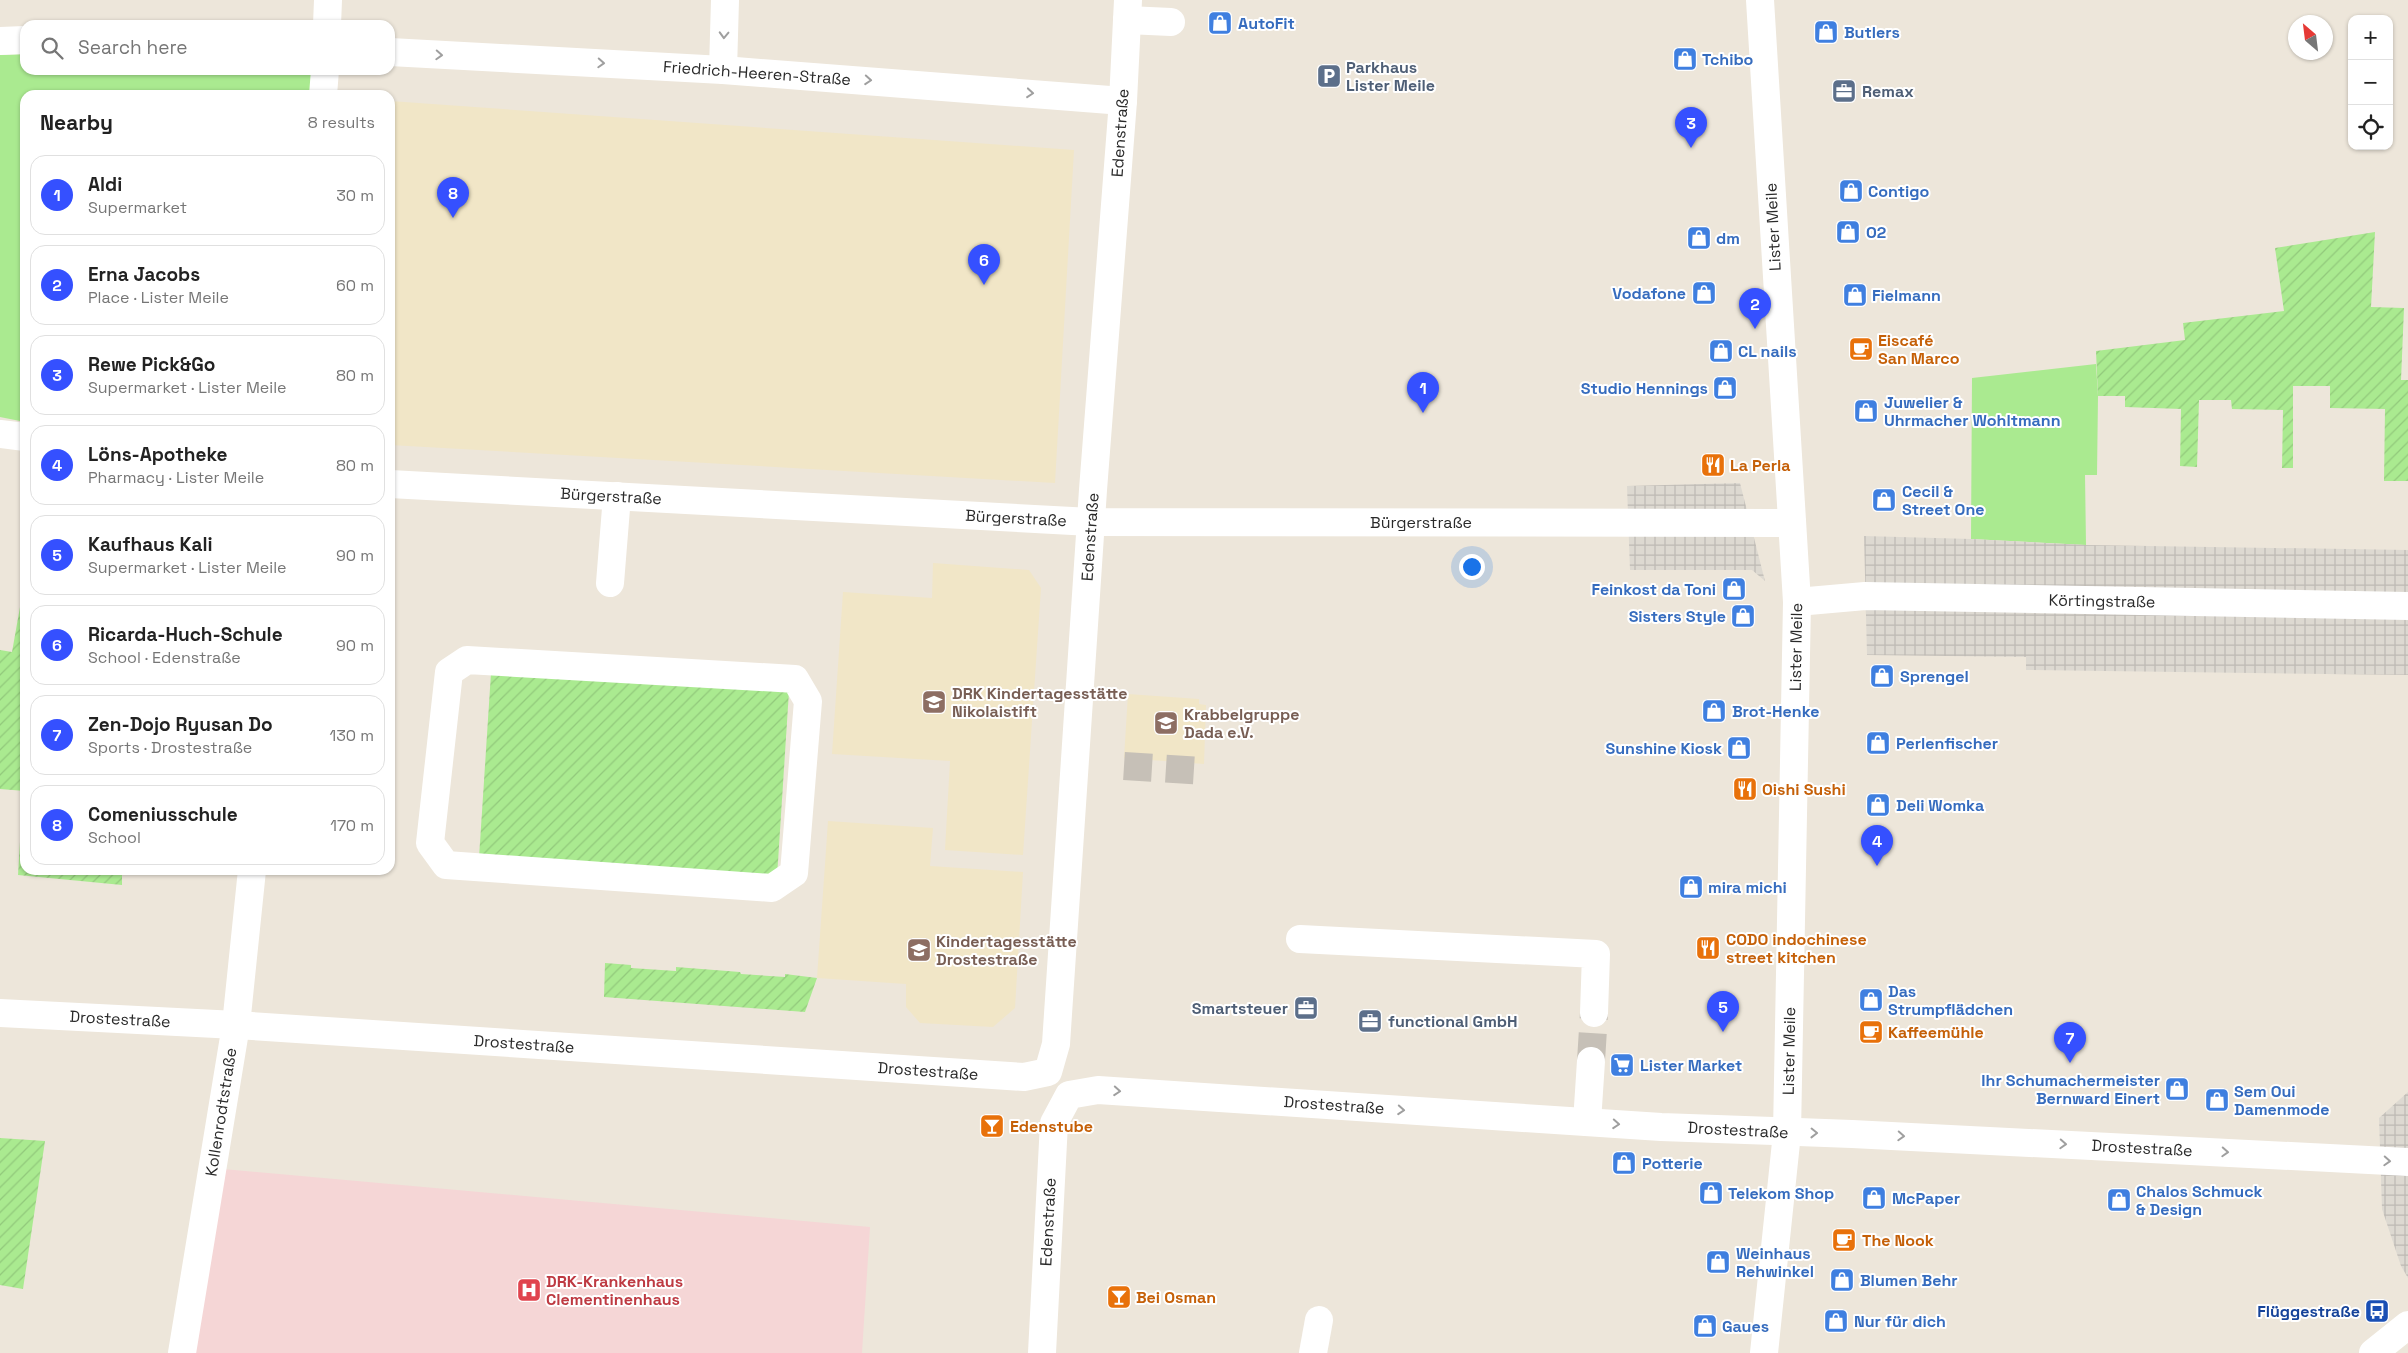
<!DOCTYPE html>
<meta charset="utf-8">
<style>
body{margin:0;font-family:"Space Grotesk",sans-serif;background:#f2f2f2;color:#222}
.controls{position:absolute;right:15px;top:15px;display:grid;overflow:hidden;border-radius:10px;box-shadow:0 1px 4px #0004}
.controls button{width:45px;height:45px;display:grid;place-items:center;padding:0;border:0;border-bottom:1px solid #e0e0e0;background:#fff;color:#222;font:25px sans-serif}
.compass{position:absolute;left:2288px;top:15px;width:45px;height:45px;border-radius:50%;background:#fff;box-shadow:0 1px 4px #0004;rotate:332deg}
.you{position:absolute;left:1471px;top:566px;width:18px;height:18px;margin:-12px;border:4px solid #fff;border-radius:50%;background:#1a73e8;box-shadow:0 0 0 8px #1a73e833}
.badge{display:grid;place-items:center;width:32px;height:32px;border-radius:50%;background:#3550ff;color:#fff;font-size:16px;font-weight:700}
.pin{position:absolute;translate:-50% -41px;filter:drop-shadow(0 1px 2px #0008)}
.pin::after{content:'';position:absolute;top:26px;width:18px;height:15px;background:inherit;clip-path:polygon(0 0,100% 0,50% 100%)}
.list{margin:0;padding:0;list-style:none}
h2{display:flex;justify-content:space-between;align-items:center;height:65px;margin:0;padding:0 20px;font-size:21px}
h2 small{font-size:16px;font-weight:400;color:#767676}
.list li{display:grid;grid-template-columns:32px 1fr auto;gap:15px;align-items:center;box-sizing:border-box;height:80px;margin:0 10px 10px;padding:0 10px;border:1px solid #e0e0e0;border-radius:15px}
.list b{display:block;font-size:19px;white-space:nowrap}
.list p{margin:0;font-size:16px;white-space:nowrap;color:#767676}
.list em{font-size:16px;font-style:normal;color:#767676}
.icon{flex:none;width:28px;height:28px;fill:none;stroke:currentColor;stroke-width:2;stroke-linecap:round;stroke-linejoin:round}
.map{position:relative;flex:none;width:2408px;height:1353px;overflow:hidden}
.search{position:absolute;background:#fff;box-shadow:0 1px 4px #0004;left:20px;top:20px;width:375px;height:55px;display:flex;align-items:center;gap:12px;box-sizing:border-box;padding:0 18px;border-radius:15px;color:#767676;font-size:19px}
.panel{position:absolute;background:#fff;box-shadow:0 1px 4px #0004;left:20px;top:90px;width:375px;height:785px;border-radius:15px}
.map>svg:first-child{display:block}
.education{fill:#f1e6c7}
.medical{fill:#f5d6d6}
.park{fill:#aaea90}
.garden{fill:url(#garden-furrows)}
.plaza{fill:url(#plaza-grid)}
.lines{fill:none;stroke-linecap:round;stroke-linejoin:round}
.minor-tunnel{stroke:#c6c0b7;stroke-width:28;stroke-dasharray:28 14;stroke-linecap:butt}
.minor{stroke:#fff;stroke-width:28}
.oneway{stroke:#9f9f9f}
.labels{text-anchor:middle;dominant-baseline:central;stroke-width:4;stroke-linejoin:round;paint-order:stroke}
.shop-label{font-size:16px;font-weight:bold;fill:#366cbe;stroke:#fff;text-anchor:start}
.service-label{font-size:16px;font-weight:bold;fill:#4e5e75;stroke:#fff;text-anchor:start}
.street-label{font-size:16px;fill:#2a2a2a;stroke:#fff}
.food-label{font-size:16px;font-weight:bold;fill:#c56008;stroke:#fff;text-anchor:start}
.education-label{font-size:16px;font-weight:bold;fill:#785e54;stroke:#fff;text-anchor:start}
.health-label{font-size:16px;font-weight:bold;fill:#be3a42;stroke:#fff;text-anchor:start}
.transit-label{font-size:16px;font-weight:bold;fill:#164399;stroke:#fff;text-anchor:end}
</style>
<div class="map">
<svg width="2408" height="1353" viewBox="0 0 2408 1353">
<defs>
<pattern id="garden-furrows" width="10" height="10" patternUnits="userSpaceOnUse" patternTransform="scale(1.25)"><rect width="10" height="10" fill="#aaea90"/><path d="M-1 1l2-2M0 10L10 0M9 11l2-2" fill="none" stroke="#92c97c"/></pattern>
<pattern id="plaza-grid" width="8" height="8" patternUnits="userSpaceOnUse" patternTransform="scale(1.25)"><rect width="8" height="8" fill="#ddd9d1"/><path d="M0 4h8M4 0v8" fill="none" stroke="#bebab4"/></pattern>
</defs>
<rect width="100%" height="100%" fill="#ede6da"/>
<!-- education -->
<g class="education">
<polygon points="390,101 1074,150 1055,483 390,445"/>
<polygon points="933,563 1029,570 1041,588 1023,855 945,850 950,761 832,754 843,592 932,598"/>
<polygon points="1128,694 1199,699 1199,704 1206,705 1204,764 1124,758"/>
<polygon points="828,821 933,828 930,866 1023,872 1015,1008 993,1027 920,1023 906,1007 906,984 817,978"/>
</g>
<!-- medical -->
<polygon class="medical" points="212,1168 870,1227 862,1353 182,1353"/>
<!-- park -->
<g class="park">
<polygon points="25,54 25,70 312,70 310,95 25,95 25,422 0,417 0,55"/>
<polygon points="2096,364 2098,396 2097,475 2085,475 2086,545 1971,539 1972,378"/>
</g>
<!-- garden -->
<g class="garden">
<polygon points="2375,232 2371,307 2404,308 2401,380 2408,380 2408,481 2384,481 2385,409 2330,408 2330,386 2293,386 2293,468 2282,468 2283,410 2232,409 2231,400 2199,400 2197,467 2180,466 2181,409 2125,407 2125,396 2098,396 2096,351 2185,340 2183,323 2284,311 2275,248"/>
<polygon points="25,579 25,791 0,789 0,650 12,652"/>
<polygon points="491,673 789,691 777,877 479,858"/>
<polygon points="25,839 25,870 122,870 122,885 18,875 20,842"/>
<polygon points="605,963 631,965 631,968 676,971 676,967 740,972 741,974 785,977 785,974 817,978 805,1012 604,997"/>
<polygon points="0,1138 45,1141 23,1289 0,1285"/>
</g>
<!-- plaza -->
<g class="plaza">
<polygon points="1740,483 1765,581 1752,570 1630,570 1627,486"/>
<polygon points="1864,536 1971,539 2086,545 2408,550 2408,675 2026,670 2026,657 1867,655"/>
<polygon points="2408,1092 2408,1278 2401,1266 2382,1209 2379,1118"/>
</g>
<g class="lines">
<!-- minor-tunnel -->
<g class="minor-tunnel">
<polyline points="1124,766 1204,771"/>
<polyline points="1591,1061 1594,1013"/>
</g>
<!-- minor -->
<g class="minor">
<polyline points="1760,0 1797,602 1787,1133 1764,1353"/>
<polyline points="1127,20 1171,22"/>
<polyline points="327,25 328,0"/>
<polyline points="0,41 25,40"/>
<polyline points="390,52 723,70 1123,101"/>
<polyline points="723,70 725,0"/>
<polyline points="323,95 325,70"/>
<polyline points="0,434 25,437"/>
<polyline points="390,484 1091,522 1792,523"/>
<polyline points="610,583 617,496"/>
<polyline points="1797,602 1865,596 2408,606"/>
<polygon points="467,660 795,679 808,701 794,873 772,888 446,865 430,843 449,672"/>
<polyline points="1300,939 1596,954 1594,1013"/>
<polyline points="0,1013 236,1025 1024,1077 1048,1072 1056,1044 1093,490 1123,101 1128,0"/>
<polyline points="1587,1122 1591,1061"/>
<polyline points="182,1353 236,1025 252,870"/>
<polyline points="1042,1353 1054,1123 1069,1095 1098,1090 1661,1127 1852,1134 2408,1162"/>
<polyline points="1313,1353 1319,1320"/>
<polyline points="2373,1353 2408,1325"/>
</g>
</g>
<!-- one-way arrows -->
<defs><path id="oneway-chevron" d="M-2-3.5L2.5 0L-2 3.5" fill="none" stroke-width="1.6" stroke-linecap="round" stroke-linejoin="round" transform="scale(1.25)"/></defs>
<g class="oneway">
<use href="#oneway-chevron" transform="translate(724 35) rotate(92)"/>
<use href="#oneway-chevron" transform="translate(439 55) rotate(3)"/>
<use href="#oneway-chevron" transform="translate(601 63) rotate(3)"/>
<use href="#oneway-chevron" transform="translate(868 80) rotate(4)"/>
<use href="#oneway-chevron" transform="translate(1030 93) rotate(5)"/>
<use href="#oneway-chevron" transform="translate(1117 1091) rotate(4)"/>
<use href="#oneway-chevron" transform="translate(1401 1110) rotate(4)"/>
<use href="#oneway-chevron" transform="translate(1616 1124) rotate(4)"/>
<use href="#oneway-chevron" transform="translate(1814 1133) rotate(1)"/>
<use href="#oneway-chevron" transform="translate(1901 1136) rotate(3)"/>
<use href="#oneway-chevron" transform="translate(2063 1144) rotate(3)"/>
<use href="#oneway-chevron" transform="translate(2225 1152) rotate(3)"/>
<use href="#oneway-chevron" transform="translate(2387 1161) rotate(3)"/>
</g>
<!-- icons -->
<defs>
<symbol id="shop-square" viewBox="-11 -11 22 22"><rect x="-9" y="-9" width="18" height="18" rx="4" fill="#3f7fe0" stroke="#fff"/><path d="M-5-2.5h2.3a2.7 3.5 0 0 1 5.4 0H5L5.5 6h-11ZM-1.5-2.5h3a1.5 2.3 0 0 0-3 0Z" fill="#fff"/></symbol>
<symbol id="parking-square" viewBox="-11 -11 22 22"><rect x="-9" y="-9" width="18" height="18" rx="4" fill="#5c6f8a" stroke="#fff"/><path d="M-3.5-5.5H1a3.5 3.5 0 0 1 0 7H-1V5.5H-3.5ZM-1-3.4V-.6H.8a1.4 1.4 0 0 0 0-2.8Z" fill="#fff"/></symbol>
<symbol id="office-square" viewBox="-11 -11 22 22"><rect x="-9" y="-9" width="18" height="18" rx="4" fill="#5c6f8a" stroke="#fff"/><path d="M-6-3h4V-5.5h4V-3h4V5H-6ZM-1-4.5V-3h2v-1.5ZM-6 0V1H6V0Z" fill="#fff"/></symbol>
<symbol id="cafe-square" viewBox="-11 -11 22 22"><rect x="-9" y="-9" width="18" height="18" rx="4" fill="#e8710a" stroke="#fff"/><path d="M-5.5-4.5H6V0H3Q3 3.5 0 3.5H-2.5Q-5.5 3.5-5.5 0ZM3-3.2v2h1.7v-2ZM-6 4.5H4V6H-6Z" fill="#fff"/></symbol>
<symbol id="restaurant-square" viewBox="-11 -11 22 22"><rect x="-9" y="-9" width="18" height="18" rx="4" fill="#e8710a" stroke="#fff"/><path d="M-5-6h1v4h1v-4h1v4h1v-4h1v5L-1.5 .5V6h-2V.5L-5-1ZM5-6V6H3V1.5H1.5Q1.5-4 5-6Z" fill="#fff"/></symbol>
<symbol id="school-square" viewBox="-11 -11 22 22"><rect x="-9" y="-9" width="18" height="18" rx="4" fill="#8d6e63" stroke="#fff"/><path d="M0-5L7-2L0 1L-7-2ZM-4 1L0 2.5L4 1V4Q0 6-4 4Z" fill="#fff"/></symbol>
<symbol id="supermarket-square" viewBox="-11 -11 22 22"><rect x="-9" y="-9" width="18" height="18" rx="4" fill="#3f7fe0" stroke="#fff"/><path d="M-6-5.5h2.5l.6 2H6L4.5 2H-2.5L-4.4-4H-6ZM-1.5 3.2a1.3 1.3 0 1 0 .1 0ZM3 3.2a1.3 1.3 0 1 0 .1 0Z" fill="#fff"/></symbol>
<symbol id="bar-square" viewBox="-11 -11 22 22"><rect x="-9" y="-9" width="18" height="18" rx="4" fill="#e8710a" stroke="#fff"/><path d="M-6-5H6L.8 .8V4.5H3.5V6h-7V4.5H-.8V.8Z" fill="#fff"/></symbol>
<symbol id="hospital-square" viewBox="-11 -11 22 22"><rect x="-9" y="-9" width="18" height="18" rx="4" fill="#e0444e" stroke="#fff"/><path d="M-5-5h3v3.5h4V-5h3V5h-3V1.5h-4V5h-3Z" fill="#fff"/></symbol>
<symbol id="bus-square" viewBox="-11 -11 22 22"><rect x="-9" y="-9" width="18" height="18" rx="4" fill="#1a4fb4" stroke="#fff"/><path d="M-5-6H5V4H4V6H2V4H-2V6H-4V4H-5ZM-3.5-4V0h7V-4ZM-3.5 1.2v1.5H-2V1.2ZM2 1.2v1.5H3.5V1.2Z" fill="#fff"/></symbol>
</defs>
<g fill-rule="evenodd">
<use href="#shop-square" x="1206" y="9" width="28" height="28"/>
<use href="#shop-square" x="1812" y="18" width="28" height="28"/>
<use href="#shop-square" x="1671" y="45" width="28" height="28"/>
<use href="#parking-square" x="1315" y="62" width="28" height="28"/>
<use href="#office-square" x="1830" y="77" width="28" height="28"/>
<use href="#shop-square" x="1837" y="177" width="28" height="28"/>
<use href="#shop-square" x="1834" y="218" width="28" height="28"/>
<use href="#shop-square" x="1685" y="224" width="28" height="28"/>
<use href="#shop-square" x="1690" y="279" width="28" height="28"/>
<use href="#shop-square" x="1841" y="281" width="28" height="28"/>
<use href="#cafe-square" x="1847" y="335" width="28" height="28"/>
<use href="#shop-square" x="1707" y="337" width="28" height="28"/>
<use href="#shop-square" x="1711" y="374" width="28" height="28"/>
<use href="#shop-square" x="1852" y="397" width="28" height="28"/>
<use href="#restaurant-square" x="1699" y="451" width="28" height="28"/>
<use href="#shop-square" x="1870" y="486" width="28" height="28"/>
<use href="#shop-square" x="1720" y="575" width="28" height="28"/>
<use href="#shop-square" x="1729" y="602" width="28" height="28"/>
<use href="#shop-square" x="1868" y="662" width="28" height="28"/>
<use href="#school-square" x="920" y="688" width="28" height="28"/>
<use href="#shop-square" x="1700" y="697" width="28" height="28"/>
<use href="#school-square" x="1152" y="709" width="28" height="28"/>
<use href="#shop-square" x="1864" y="729" width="28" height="28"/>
<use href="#shop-square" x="1725" y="734" width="28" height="28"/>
<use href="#restaurant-square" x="1731" y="775" width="28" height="28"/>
<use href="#shop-square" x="1864" y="791" width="28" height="28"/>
<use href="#shop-square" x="1677" y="873" width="28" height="28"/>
<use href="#restaurant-square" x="1694" y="934" width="28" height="28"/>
<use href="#school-square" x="905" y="936" width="28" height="28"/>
<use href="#shop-square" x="1857" y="986" width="28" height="28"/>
<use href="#office-square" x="1292" y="994" width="28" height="28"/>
<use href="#office-square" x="1356" y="1007" width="28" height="28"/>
<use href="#cafe-square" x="1857" y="1018" width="28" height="28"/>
<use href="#supermarket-square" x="1608" y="1051" width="28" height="28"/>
<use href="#shop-square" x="2163" y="1075" width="28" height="28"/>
<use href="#shop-square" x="2203" y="1086" width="28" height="28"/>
<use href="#bar-square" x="978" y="1112" width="28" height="28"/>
<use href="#shop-square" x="1610" y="1149" width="28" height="28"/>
<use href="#shop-square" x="1697" y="1179" width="28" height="28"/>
<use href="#shop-square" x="1860" y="1184" width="28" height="28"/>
<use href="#shop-square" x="2105" y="1186" width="28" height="28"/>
<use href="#cafe-square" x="1830" y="1226" width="28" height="28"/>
<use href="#shop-square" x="1704" y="1248" width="28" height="28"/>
<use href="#shop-square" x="1828" y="1266" width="28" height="28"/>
<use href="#hospital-square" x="515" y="1276" width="28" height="28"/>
<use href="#bar-square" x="1105" y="1283" width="28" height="28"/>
<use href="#bus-square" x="2363" y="1297" width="28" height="28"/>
<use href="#shop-square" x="1822" y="1307" width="28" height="28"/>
<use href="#shop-square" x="1691" y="1312" width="28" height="28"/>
</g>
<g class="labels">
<!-- shop labels -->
<g class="shop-label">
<text x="1238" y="23">AutoFit</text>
<text x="1844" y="32">Butlers</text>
<text x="1702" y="59">Tchibo</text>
<text x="1868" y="191">Contigo</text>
<text x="1866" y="232">O2</text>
<text x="1716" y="238">dm</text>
<text x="1686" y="293" text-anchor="end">Vodafone</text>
<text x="1872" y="295">Fielmann</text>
<text x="1738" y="351">CL nails</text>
<text x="1708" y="388" text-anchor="end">Studio Hennings</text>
<text x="1884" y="402">Juwelier &amp;<tspan x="1884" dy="18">Uhrmacher Wohltmann</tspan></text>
<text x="1902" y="491">Cecil &amp;<tspan x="1902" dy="18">Street One</tspan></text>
<text x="1716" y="589" text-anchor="end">Feinkost da Toni</text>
<text x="1726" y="616" text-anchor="end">Sisters Style</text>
<text x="1900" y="676">Sprengel</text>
<text x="1732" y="711">Brot-Henke</text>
<text x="1896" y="743">Perlenfischer</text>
<text x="1722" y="748" text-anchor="end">Sunshine Kiosk</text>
<text x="1896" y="805">Deli Womka</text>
<text x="1708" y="887">mira michi</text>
<text x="1888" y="991">Das<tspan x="1888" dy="18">Strumpflädchen</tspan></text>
<text x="1640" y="1065">Lister Market</text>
<text x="2160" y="1080" text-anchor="end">Ihr Schumachermeister<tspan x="2160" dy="18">Bernward Einert</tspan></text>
<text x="2234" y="1091">Sem Oui<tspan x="2234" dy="18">Damenmode</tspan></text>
<text x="1642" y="1163">Potterie</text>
<text x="2136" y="1191">Chalos Schmuck<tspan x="2136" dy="18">&amp; Design</tspan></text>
<text x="1728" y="1193">Telekom Shop</text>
<text x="1892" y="1198">McPaper</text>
<text x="1736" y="1253">Weinhaus<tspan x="1736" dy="18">Rehwinkel</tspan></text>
<text x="1860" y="1280">Blumen Behr</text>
<text x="1854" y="1321">Nur für dich</text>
<text x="1722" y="1326">Gaues</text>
</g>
<!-- service labels -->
<g class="service-label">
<text x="1346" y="67">Parkhaus<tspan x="1346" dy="18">Lister Meile</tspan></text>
<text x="1862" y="91">Remax</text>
<text x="1288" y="1008" text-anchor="end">Smartsteuer</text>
<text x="1388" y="1021">functional GmbH</text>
</g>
<!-- street labels -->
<g class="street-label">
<text transform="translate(757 73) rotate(4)">Friedrich-Heeren-Straße</text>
<text transform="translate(1120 133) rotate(-86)">Edenstraße</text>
<text transform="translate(1773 227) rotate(-93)">Lister Meile</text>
<text transform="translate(611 496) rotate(3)">Bürgerstraße</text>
<text transform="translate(1016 518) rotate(3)">Bürgerstraße</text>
<text x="1421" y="522">Bürgerstraße</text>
<text transform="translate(1090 537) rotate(-86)">Edenstraße</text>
<text transform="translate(2102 601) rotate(1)">Körtingstraße</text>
<text transform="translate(1796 647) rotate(-89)">Lister Meile</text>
<text transform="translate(120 1019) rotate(3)">Drostestraße</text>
<text transform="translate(524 1044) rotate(4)">Drostestraße</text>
<text transform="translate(1789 1051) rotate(-89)">Lister Meile</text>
<text transform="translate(928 1071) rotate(4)">Drostestraße</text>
<text transform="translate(1334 1105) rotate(4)">Drostestraße</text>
<text transform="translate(221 1112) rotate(-81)">Kollenrodtstraße</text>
<text transform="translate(1738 1130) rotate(3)">Drostestraße</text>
<text transform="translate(2142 1148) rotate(3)">Drostestraße</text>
<text transform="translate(1048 1222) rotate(-87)">Edenstraße</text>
</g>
<!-- food labels -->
<g class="food-label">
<text x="1878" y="340">Eiscafé<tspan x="1878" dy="18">San Marco</tspan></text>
<text x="1730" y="465">La Perla</text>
<text x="1762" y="789">Oishi Sushi</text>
<text x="1726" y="939">CODO indochinese<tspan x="1726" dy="18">street kitchen</tspan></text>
<text x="1888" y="1032">Kaffeemühle</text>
<text x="1010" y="1126">Edenstube</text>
<text x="1862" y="1240">The Nook</text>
<text x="1136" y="1297">Bei Osman</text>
</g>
<!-- education labels -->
<g class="education-label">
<text x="952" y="693">DRK Kindertagesstätte<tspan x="952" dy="18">Nikolaistift</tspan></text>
<text x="1184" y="714">Krabbelgruppe<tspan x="1184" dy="18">Dada e.V.</tspan></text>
<text x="936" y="941">Kindertagesstätte<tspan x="936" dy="18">Drostestraße</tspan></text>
</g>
<!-- health labels -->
<g class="health-label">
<text x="546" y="1281">DRK-Krankenhaus<tspan x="546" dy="18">Clementinenhaus</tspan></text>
</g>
<!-- transit labels -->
<g class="transit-label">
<text x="2360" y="1311">Flüggestraße</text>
</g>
</g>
</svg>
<div class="controls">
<button>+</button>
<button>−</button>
<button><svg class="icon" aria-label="locate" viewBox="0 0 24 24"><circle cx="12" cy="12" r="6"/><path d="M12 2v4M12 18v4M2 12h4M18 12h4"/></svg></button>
</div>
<svg class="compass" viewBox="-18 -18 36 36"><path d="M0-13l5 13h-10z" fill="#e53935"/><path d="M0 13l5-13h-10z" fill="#767676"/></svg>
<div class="you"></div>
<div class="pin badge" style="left:1423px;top:413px">1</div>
<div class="pin badge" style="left:1755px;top:329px">2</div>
<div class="pin badge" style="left:1691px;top:148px">3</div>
<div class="pin badge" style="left:1877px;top:866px">4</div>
<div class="pin badge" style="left:1723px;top:1032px">5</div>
<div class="pin badge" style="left:984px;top:285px">6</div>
<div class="pin badge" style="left:2070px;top:1063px">7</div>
<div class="pin badge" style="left:453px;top:218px">8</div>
<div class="search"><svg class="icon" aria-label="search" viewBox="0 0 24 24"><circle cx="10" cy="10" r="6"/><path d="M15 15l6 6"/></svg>Search here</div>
<section class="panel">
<h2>Nearby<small>8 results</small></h2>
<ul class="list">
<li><span class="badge">1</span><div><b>Aldi</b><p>Supermarket</p></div><em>30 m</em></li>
<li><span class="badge">2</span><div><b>Erna Jacobs</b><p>Place · Lister Meile</p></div><em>60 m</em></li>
<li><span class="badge">3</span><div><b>Rewe Pick&amp;Go</b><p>Supermarket · Lister Meile</p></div><em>80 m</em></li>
<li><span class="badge">4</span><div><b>Löns-Apotheke</b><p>Pharmacy · Lister Meile</p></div><em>80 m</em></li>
<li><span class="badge">5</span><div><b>Kaufhaus Kali</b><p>Supermarket · Lister Meile</p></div><em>90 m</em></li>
<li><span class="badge">6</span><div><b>Ricarda-Huch-Schule</b><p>School · Edenstraße</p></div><em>90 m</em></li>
<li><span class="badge">7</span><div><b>Zen-Dojo Ryusan Do</b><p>Sports · Drostestraße</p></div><em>130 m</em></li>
<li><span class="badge">8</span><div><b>Comeniusschule</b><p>School</p></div><em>170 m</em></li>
</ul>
</section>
</div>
